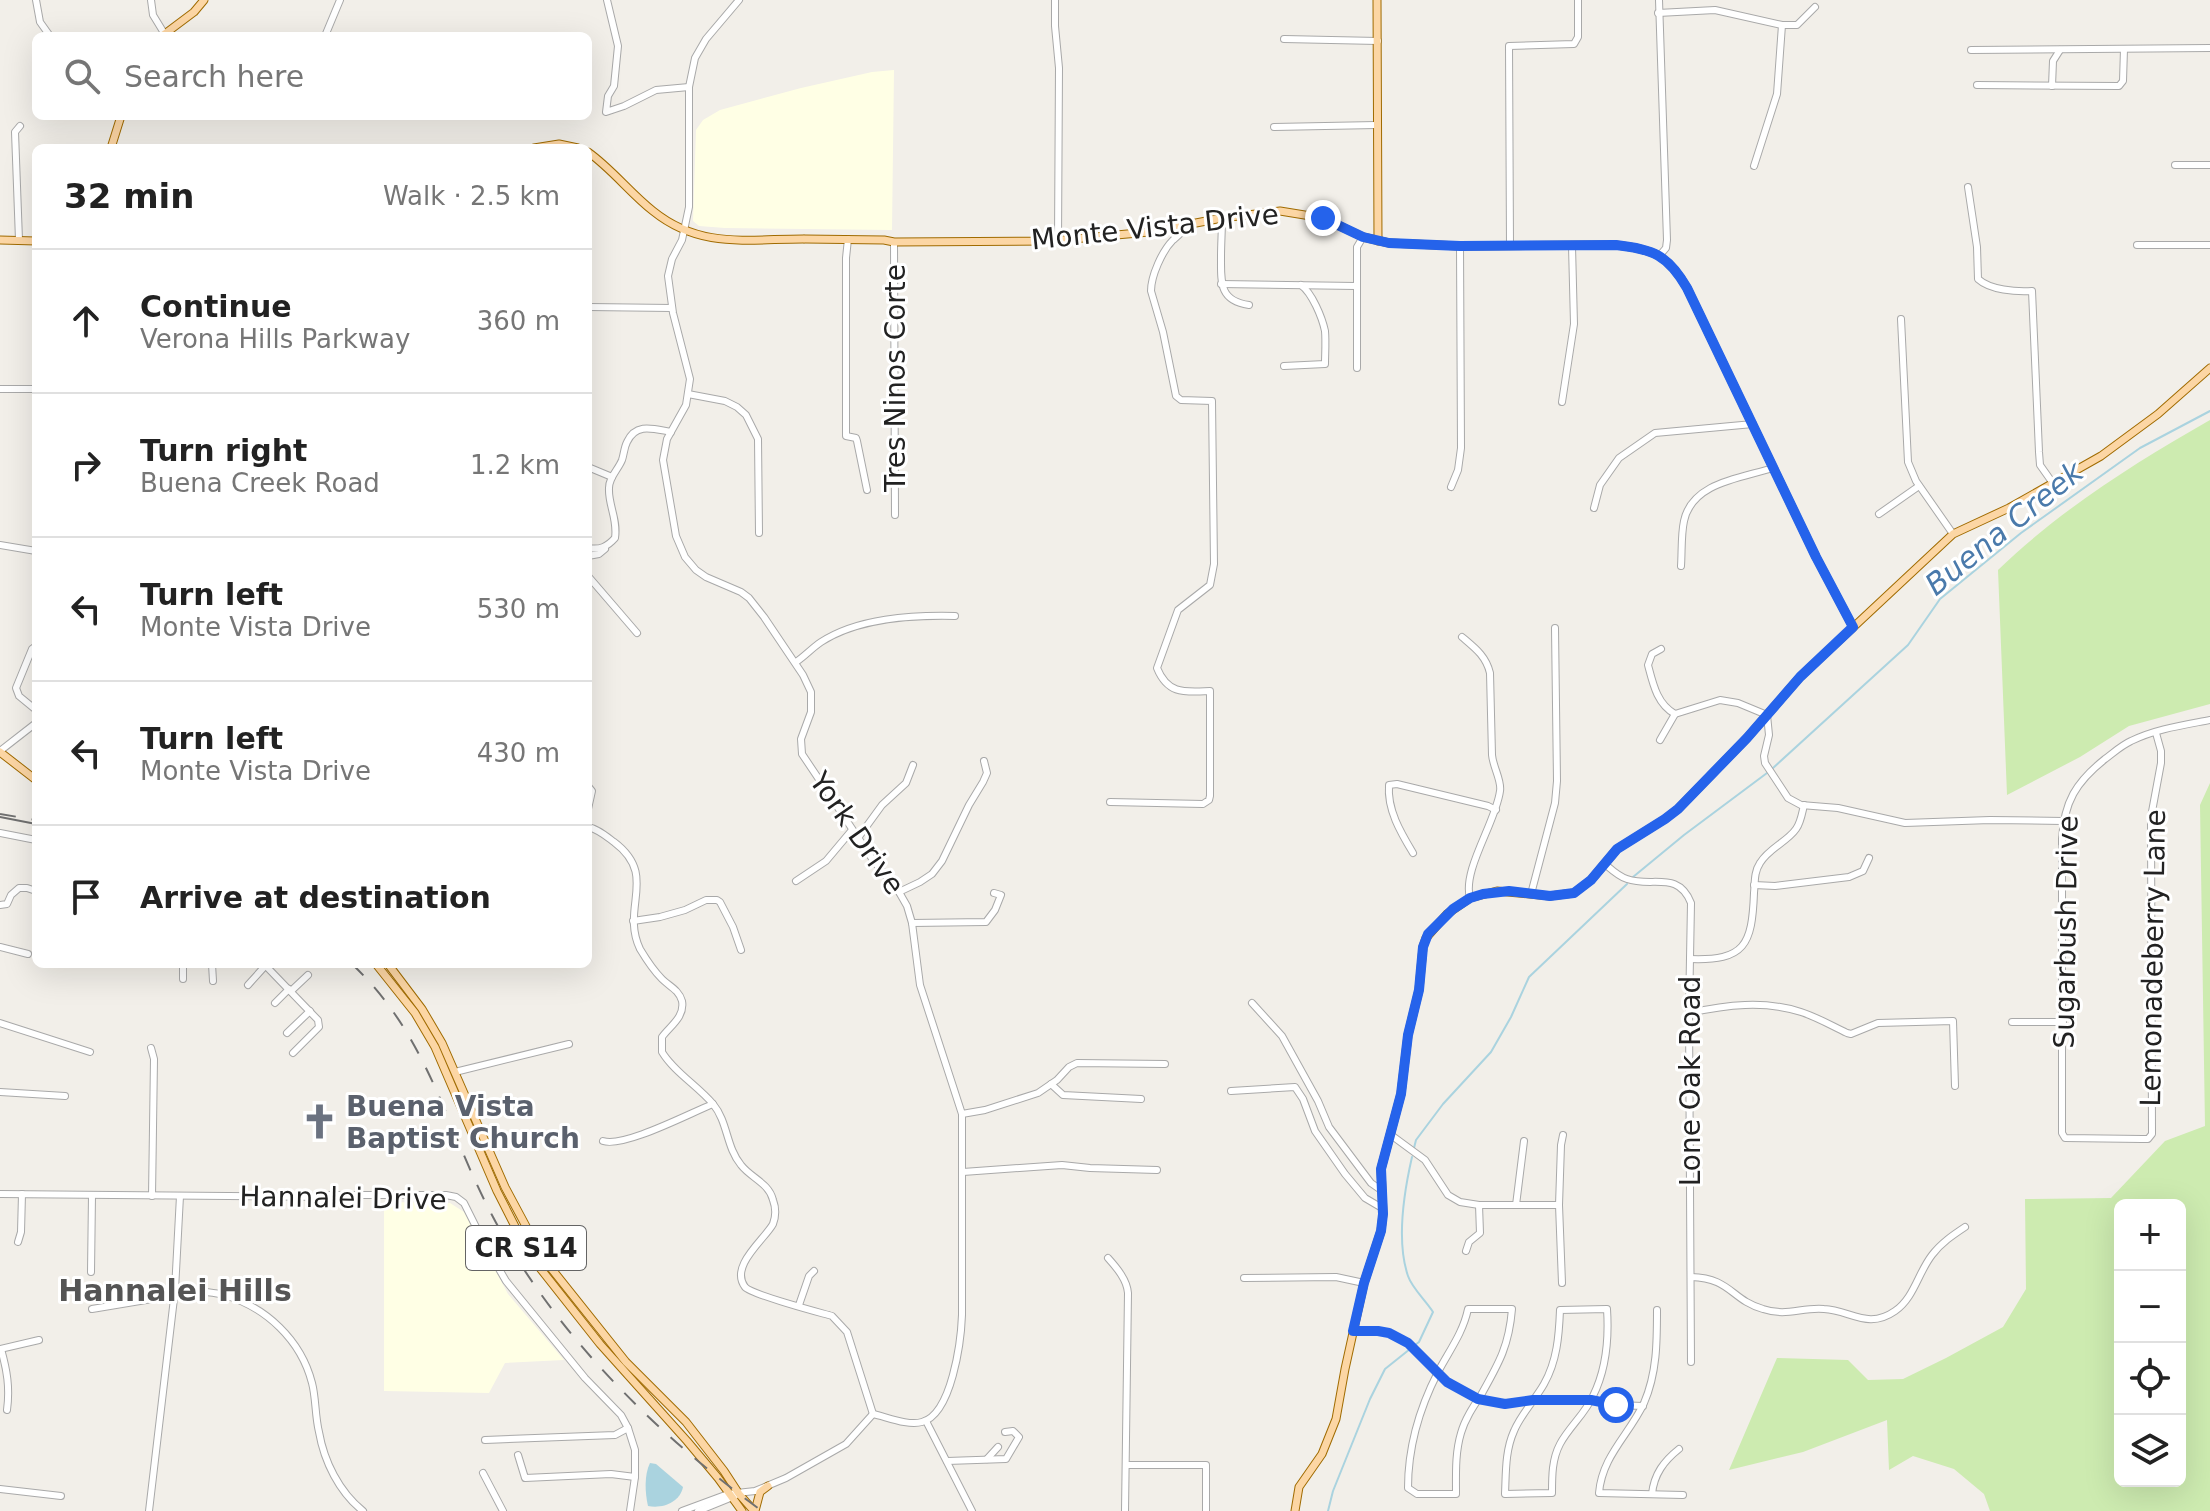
<!DOCTYPE html>
<meta charset="utf-8">
<style>
body{margin:0;font-family:"DejaVu Sans",sans-serif;background:#f2f2f2;color:#222}
.controls{position:absolute;right:24px;bottom:24px;display:grid;overflow:hidden;border-radius:12px;box-shadow:0 8px 32px #0002}
.controls button{width:72px;height:72px;display:grid;place-items:center;padding:0;border:0;border-bottom:2px solid #e0e0e0;background:#fff;color:#222;font:40px sans-serif}
.stop{position:absolute;width:24px;height:24px;margin:-18px;border:6px solid #2563eb;border-radius:50%;background:#fff}
.stop.end{background:#2563eb;border-color:#fff;box-shadow:0 2px 8px #0008}
.list{margin:0;padding:0;list-style:none}
h2{display:flex;justify-content:space-between;align-items:center;height:104px;margin:0;padding:0 32px;font-size:34px}
h2 small{font-size:26px;font-weight:400;color:#767676}
.list li{display:grid;grid-template-columns:52px 1fr auto;gap:24px;align-items:center;box-sizing:border-box;height:144px;padding:0 32px;border-top:2px solid #e0e0e0}
.list b{display:block;font-size:30px;white-space:nowrap}
.list p{margin:0;font-size:26px;white-space:nowrap;color:#767676}
.list em{font-size:26px;font-style:normal;color:#767676}
.icon{flex:none;width:44px;height:44px;fill:none;stroke:currentColor;stroke-width:2;stroke-linecap:round;stroke-linejoin:round}
.map{position:relative;flex:none;width:2210px;height:1511px;overflow:hidden}
.search{position:absolute;background:#fff;box-shadow:0 8px 32px #0002;left:32px;top:32px;width:560px;height:88px;display:flex;align-items:center;gap:20px;box-sizing:border-box;padding:0 28px;border-radius:12px;color:#767676;font-size:30px}
.panel{position:absolute;background:#fff;box-shadow:0 8px 32px #0002;left:32px;top:144px;width:560px;height:824px;border-radius:12px}
.map>svg:first-child{display:block}
.education{fill:#ffffe5}
.grass{fill:#cdebb0;fill-rule:evenodd}
.water{fill:#aad3df}
.lines{fill:none;stroke-linecap:round;stroke-linejoin:round}
.stream{stroke:#aad3df;stroke-width:2}
.minor-casing{stroke:#a9a9a9;stroke-width:8}
.major-casing{stroke:#a06b00;stroke-width:9}
.minor{stroke:#fff;stroke-width:6}
.major{stroke:#fcd6a4;stroke-width:7}
.tram{stroke:#707070;stroke-width:2}
.rail{stroke:#707070;stroke-width:2;stroke-dasharray:16 16;stroke-linecap:butt}
.route{stroke:#2563eb;stroke-width:10}
.labels{text-anchor:middle;dominant-baseline:central;stroke-width:6;stroke-linejoin:round;paint-order:stroke}
.shield{fill:#fff;stroke:#646464;stroke-width:2}
.shield-label{font-size:26px;font-weight:bold;fill:#222}
.street-label{font-size:28px;fill:#222;stroke:#fff}
.worship-label{font-size:28px;font-weight:bold;fill:#5b616d;stroke:#fff;text-anchor:start}
.water-label{font-size:30px;font-style:italic;fill:#4a7aab;stroke:#fff}
.neighbourhood-label{font-size:30px;font-weight:bold;fill:#555;stroke:#fff}
</style>
<div class="map">
<svg width="2210" height="1511" viewBox="0 0 2210 1511">
<rect width="100%" height="100%" fill="#f2efe9"/>
<!-- education -->
<g class="education">
<polygon points="894,70 892,230 725,228 699,226 693,221 696,130 703,120 720,110 801,88 872,72"/>
<polygon points="386,1202 450,1203 464,1212 508,1294 564,1360 505,1363 489,1393 384,1391 384,1207"/>
</g>
<!-- grass -->
<g class="grass">
<path d="M2210 420V704L2129 726 2080 757 2007 795 1998 570C2061 509 2135 463 2210 420Z"/>
<path d="M2210 783V1511H1990L1984 1494 1954 1469 1913 1456 1889 1470 1887 1420 1803 1452 1729 1470 1777 1358 1848 1360 1868 1380 1903 1379 1946 1358 2003 1327 2026 1289 2025 1199 2111 1198 2165 1141 2205 1126 2200 805ZM2120 1205H2180V1481H2120Z"/>
</g>
<!-- water -->
<path class="water" d="M650 1463 656 1464 683 1487C680 1502 663 1509 648 1506 645 1493 644 1475 650 1463Z"/>
<g class="lines">
<!-- stream -->
<g class="stream">
<polyline points="1773,768 1908,645 1940,599 2021,533 2140,448 2210,411"/>
<polyline points="1633,877 1684,835 1767,773"/>
<polyline points="1414,1148 1416,1140 1443,1104 1491,1052 1511,1017 1529,977 1627,884"/>
<path d="M1412 1157C1404 1192 1396 1241 1408 1276 1412 1288 1426 1301 1433 1312L1419 1342 1415 1345"/>
<polyline points="1328,1511 1333,1491 1370,1399 1385,1369 1410,1349"/>
</g>
<defs>
<g id="minor">
<polyline points="36,0 40,22 50,36"/>
<polyline points="151,0 153,15 164,33"/>
<polyline points="607,0 618,46 614,86 608,96 606,112 624,106 656,90 689,87"/>
<path d="M739 0 706 39 695 58 689 87V207L682 240 672 259 668 276 673 313 690 379 686 405 667 439 663 460 676 536 685 557 696 570 706 577 741 592 749 598 764 617 803 675 811 692V712L801 739 802 754 873 860 899 892 907 906 912 923 920 985 962 1114V1315C961 1341 952 1414 922 1422 908 1426 887 1417 873 1414"/>
<polyline points="1055,0 1055,26 1059,68 1058,240"/>
<polyline points="1659,0 1667,240 1666,248 1660,255"/>
<polyline points="1658,13 1715,10 1782,25 1777,94 1754,166"/>
<polyline points="1782,25 1797,25 1815,7"/>
<polyline points="325,36 340,0"/>
<polyline points="1284,39 1378,41"/>
<polyline points="1971,50 2210,48"/>
<polyline points="1977,85 2119,86 2123,81 2124,49"/>
<polyline points="2052,86 2053,61 2060,50"/>
<polyline points="1274,127 1376,125"/>
<polyline points="2175,165 2210,165"/>
<path d="M1968 187 1977 247 1978 279C1990 290 2016 292 2032 291L2039 452 2040 465 2052 482"/>
<path d="M1222 218C1222 231 1221 244 1221 257 1221 282 1219 301 1249 305"/>
<polyline points="848,239 846,258 846,436 856,438 857,441 867,490"/>
<polyline points="19,240 15,132 20,126"/>
<polyline points="894,242 895,515"/>
<polyline points="2137,245 2210,245"/>
<polyline points="1510,246 1509,46 1574,44 1578,37 1578,0"/>
<polyline points="1221,284 1356,286"/>
<polyline points="588,307 672,308"/>
<polyline points="1901,319 1908,462 1916,481 1953,534"/>
<path d="M1284 366 1325 364C1325 354 1326 342 1325 331 1322 317 1312 293 1301 285"/>
<polyline points="1357,368 1357,247 1363,237"/>
<polyline points="0,389 36,389"/>
<polyline points="688,394 725,401 737,407 746,415 758,439 759,533"/>
<polyline points="1562,402 1574,324 1572,246"/>
<polyline points="588,467 612,477"/>
<polyline points="1451,487 1458,470 1461,448 1460,246"/>
<polyline points="1594,508 1600,485 1619,458 1655,433 1753,424"/>
<polyline points="1879,514 1919,486"/>
<polyline points="0,545 36,551"/>
<path d="M588 548C600 550 607 547 615 538 618 519 608 505 609 488 609 477 618 470 622 460 624 454 624 448 627 442 636 422 654 429 671 432"/>
<polyline points="588,556 599,554 605,549"/>
<path d="M1681 566C1682 551 1681 535 1684 521 1692 482 1742 478 1773 468"/>
<polyline points="588,576 637,633"/>
<path d="M1462 637C1475 648 1486 656 1490 673L1492 755C1493 767 1502 781 1500 791 1496 822 1462 870 1470 898"/>
<polyline points="36,646 32,649 16,688 19,696 36,710"/>
<path d="M1661 649 1652 654 1648 665C1653 684 1657 704 1675 714L1720 700 1738 703 1767 715 1769 735 1764 756 1765 763 1788 798 1801 805 1838 808 1905 823 1990 820 2063 821"/>
<path d="M796 662C805 656 812 648 821 642 858 618 911 615 955 616"/>
<path d="M2156 733 2161 751V763L2151 817 2152 1134 2148 1139H2142L2065 1138 2062 1133V839C2064 802 2076 782 2105 759 2113 753 2122 745 2131 741 2155 729 2184 725 2210 720"/>
<polyline points="1660,740 1675,714"/>
<polyline points="0,751 36,723"/>
<polyline points="588,786 592,791 588,809"/>
<path d="M1110 802 1203 804 1209 800 1210 796V691C1185 692 1168 695 1157 668L1178 610 1210 585 1214 564 1212 401 1181 400 1176 396 1163 332 1151 291C1151 276 1162 251 1173 240 1179 235 1183 232 1187 225"/>
<path d="M588 827C598 829 606 836 614 842 659 876 620 907 640 949 646 959 653 970 662 979 669 986 679 990 682 1001 685 1017 670 1026 662 1037V1052C674 1072 698 1086 713 1104 728 1122 726 1147 741 1165 751 1178 769 1183 773 1200 776 1208 776 1216 773 1224 765 1239 729 1266 745 1287 752 1295 818 1312 832 1316L847 1332 873 1414"/>
<polyline points="0,833 36,840"/>
<polyline points="858,838 882,805 906,783 913,765"/>
<path d="M1413 853C1401 833 1387 810 1389 785L1397 784 1488 806 1496 810"/>
<path d="M1605 864C1612 870 1618 876 1627 879 1652 888 1678 870 1691 903L1689 1013 1691 1362"/>
<polyline points="796,881 826,861 852,830"/>
<polyline points="1754,885 1775,886 1849,877 1863,871 1869,858"/>
<polyline points="899,892 920,882 932,874 942,861 969,805 983,782 987,773 984,761"/>
<polyline points="1531,894 1555,803 1557,781 1555,628"/>
<polyline points="0,905 7,904 11,895 19,888 27,888 36,891"/>
<polyline points="633,921 660,917 685,910 706,900 717,900 720,902 733,927 741,950"/>
<polyline points="912,923 986,922 995,910 1001,895 994,893"/>
<polyline points="0,947 28,954"/>
<path d="M1690 959C1745 961 1752 945 1754 893 1755 882 1754 872 1760 863 1769 848 1787 842 1796 829 1801 822 1802 813 1804 805"/>
<polyline points="183,964 183,979"/>
<polyline points="212,964 213,981"/>
<polyline points="264,964 318,1020 319,1027 293,1053"/>
<polyline points="248,985 266,965"/>
<polyline points="291,991 308,975"/>
<polyline points="275,1003 289,989"/>
<polyline points="1252,1003 1282,1036 1318,1101 1329,1127 1371,1183 1381,1190"/>
<path d="M1689 1013C1726 1005 1764 1000 1801 1012 1817 1017 1832 1026 1847 1033L1851 1034 1878 1023 1953 1021 1955 1086"/>
<polyline points="2012,1022 2063,1022"/>
<polyline points="0,1023 90,1052"/>
<polyline points="287,1033 310,1011"/>
<polyline points="151,1048 154,1059 152,1196"/>
<polyline points="455,1072 569,1044"/>
<polyline points="1051,1084 1063,1095 1141,1099"/>
<polyline points="1231,1091 1295,1087 1303,1099 1315,1131 1345,1174 1365,1198 1382,1208"/>
<polyline points="0,1092 65,1096"/>
<polyline points="962,1114 985,1110 1038,1093 1057,1080 1069,1067 1077,1063 1165,1064"/>
<polyline points="1391,1135 1425,1160 1448,1195 1460,1202 1479,1205 1559,1205"/>
<path d="M603 1141C624 1148 690 1113 713 1104"/>
<polyline points="963,1172 1062,1165 1090,1168 1157,1170"/>
<polyline points="0,1194 326,1197 326,1195 446,1195 456,1197 464,1203 484,1243 506,1281 585,1378 621,1415 628,1428 635,1450 635,1477 630,1511"/>
<polyline points="1516,1205 1524,1141"/>
<polyline points="18,1242 21,1232 22,1194"/>
<polyline points="1466,1251 1469,1242 1480,1233 1479,1205"/>
<path d="M1108 1258C1117 1268 1127 1280 1128 1293L1125 1511"/>
<polyline points="91,1272 92,1195"/>
<path d="M1691 1277C1731 1278 1731 1300 1763 1309 1787 1317 1801 1307 1824 1309 1850 1310 1868 1330 1895 1311 1914 1298 1918 1273 1932 1255 1941 1243 1953 1235 1965 1227"/>
<polyline points="1244,1278 1336,1277 1364,1283"/>
<polyline points="1562,1283 1559,1205 1561,1145 1563,1135"/>
<polyline points="799,1305 809,1276 814,1271"/>
<path d="M92 1309 170 1296 175 1290C192 1291 209 1291 224 1295 266 1307 301 1340 312 1383 316 1398 315 1416 319 1432 324 1461 339 1492 363 1511"/>
<path d="M1468 1309H1512C1509 1346 1499 1363 1481 1395 1473 1407 1465 1419 1461 1433 1455 1453 1456 1474 1456 1494H1417L1408 1488C1408 1447 1419 1409 1438 1372 1449 1351 1463 1333 1468 1309Z"/>
<path d="M1607 1309C1609 1339 1606 1370 1593 1396 1585 1414 1569 1427 1560 1444 1552 1459 1552 1476 1552 1493L1505 1494C1506 1473 1505 1451 1514 1431 1521 1414 1535 1400 1544 1384 1557 1361 1559 1336 1560 1310Z"/>
<path d="M1657 1310C1657 1342 1657 1373 1644 1403 1629 1435 1602 1456 1599 1493L1683 1495"/>
<polyline points="1353,1331 1378,1331 1389,1333 1408,1343 1447,1382 1478,1399 1505,1404 1533,1400 1591,1400 1616,1405 1643,1406"/>
<polyline points="0,1349 39,1340"/>
<path d="M1 1349C7 1370 10 1388 7 1410"/>
<polyline points="926,1421 972,1511"/>
<polyline points="485,1440 615,1435 628,1428"/>
<polyline points="518,1455 525,1478 611,1474 635,1477"/>
<polyline points="987,1459 998,1447"/>
<polyline points="947,1461 1006,1459 1019,1437 1013,1431 1005,1432"/>
<polyline points="1126,1465 1206,1465 1206,1511"/>
<polyline points="483,1473 503,1511"/>
<polyline points="0,1489 61,1496"/>
<path d="M1652 1494C1654 1474 1664 1461 1679 1449"/>
<polyline points="149,1511 175,1290 180,1196"/>
<polyline points="682,1511 728,1494 755,1491 786,1478 846,1444 873,1414"/>
<polyline points="698,1511 735,1496"/>
</g>
<g id="major">
<polyline points="1377,0 1378,241"/>
<polyline points="162,36 194,12 204,0"/>
<polyline points="111,148 121,116"/>
<polyline points="534,148 559,144 578,148"/>
<path d="M588 152C612 169 630 193 653 211 700 249 747 239 803 239"/>
<path d="M805 239 884 240 894 242 1051 241 1149 232 1222 218 1280 211 1323 218 1363 237 1389 243 1460 246 1616 245C1653 249 1668 255 1687 288L1816 557 1853 627"/>
<polyline points="0,240 36,241"/>
<polyline points="0,752 36,780"/>
<polyline points="376,964 415,1013 435,1047 497,1191 525,1246 536,1263 600,1344 687,1441 718,1478 742,1511"/>
<polyline points="388,964 422,1009 442,1043 505,1187 543,1258 626,1362 686,1422 724,1471 739,1494 754,1511"/>
<polyline points="755,1511 760,1492 768,1486"/>
<polyline points="1295,1511 1299,1487 1322,1454 1336,1419 1345,1369 1364,1283 1381,1231 1383,1214 1381,1169 1401,1094 1408,1035 1419,990 1423,947 1426,938 1447,914 1470,898 1497,891 1550,896 1574,893 1591,880 1617,849 1665,819 1678,809 1747,738 1800,677 1953,534 2009,508 2101,456 2158,414 2210,368"/>
</g>
</defs>
<!-- minor casing -->
<use href="#minor" class="minor-casing"/>
<!-- major casing -->
<use href="#major" class="major-casing"/>
<!-- minor -->
<use href="#minor" class="minor"/>
<!-- major -->
<use href="#major" class="major"/>
<!-- tram -->
<polyline class="tram" points="0,817 36,824"/>
<!-- rail -->
<g class="rail">
<polyline points="0,814 36,820"/>
<path d="M352 964C430 1038 445 1127 493 1217 554 1333 657 1435 762 1511"/>
</g>
</g>
<g class="lines">
<!-- route -->
<path class="route" d="M1323 218 1363 237 1389 243 1460 246 1616 245C1653 249 1668 255 1687 288L1816 557 1853 627 1800 677 1747 738 1678 809 1665 819 1617 849 1591 880 1574 893 1550 896 1509 891 1483 894 1470 898 1453 909 1428 934 1423 947 1419 990 1408 1035 1401 1094 1381 1169 1383 1214 1381 1231 1364 1283 1353 1331H1378L1389 1333 1408 1343 1447 1382 1478 1399 1505 1404 1533 1400H1591L1616 1405"/>
</g>
<!-- icons -->
<defs>
<symbol id="church-bare" viewBox="-9 -9 18 18"><path d="M-1.2-6h2.4v3.5h3.3v2.4h-3.3V6h-2.4V-.1h-3.3v-2.4h3.3Z" fill="#6b7280" stroke="#fff" stroke-width="2.5" paint-order="stroke"/></symbol>
</defs>
<g fill-rule="evenodd">
<use href="#church-bare" x="294" y="1096" width="51" height="51"/>
</g>
<g class="labels">
<!-- shield labels -->
<rect class="shield" x="466" y="1226" width="120" height="44" rx="6"/>
<g class="shield-label">
<text x="526" y="1248">CR S14</text>
</g>
<!-- street labels -->
<g class="street-label">
<text transform="translate(1155 227) rotate(-6)">Monte Vista Drive</text>
<text transform="translate(895 378) rotate(-90)">Tres Ninos Corte</text>
<text transform="translate(857 833) rotate(55)">York Drive</text>
<text transform="translate(2066 932) rotate(-89)">Sugarbush Drive</text>
<text transform="translate(2153 958) rotate(-89)">Lemonadeberry Lane</text>
<text transform="translate(1690 1081) rotate(-90)">Lone Oak Road</text>
<text transform="translate(343 1198) rotate(1)">Hannalei Drive</text>
</g>
<!-- worship labels -->
<g class="worship-label">
<text x="346" y="1106">Buena Vista<tspan x="346" dy="32">Baptist Church</tspan></text>
</g>
<!-- water labels -->
<g class="water-label">
<text transform="translate(2004 528) rotate(-39)">Buena Creek</text>
</g>
<!-- neighbourhood labels -->
<g class="neighbourhood-label">
<text x="175" y="1290">Hannalei Hills</text>
</g>
</g>
</svg>
<div class="controls">
<button>+</button>
<button>−</button>
<button><svg class="icon" aria-label="locate" viewBox="0 0 24 24"><circle cx="12" cy="12" r="6"/><path d="M12 2v4M12 18v4M2 12h4M18 12h4"/></svg></button>
<button><svg class="icon" aria-label="layers" viewBox="0 0 24 24"><path d="M12 4l9 5-9 5-9-5zM3 14l9 5 9-5"/></svg></button>
</div>
<div class="stop" style="left:1616px;top:1405px"></div>
<div class="stop end" style="left:1323px;top:218px"></div>
<div class="search"><svg class="icon" aria-label="search" viewBox="0 0 24 24"><circle cx="10" cy="10" r="6"/><path d="M15 15l6 6"/></svg>Search here</div>
<section class="panel">
<h2>32 min<small>Walk · 2.5 km</small></h2>
<ul class="list">
<li><svg class="icon" aria-label="ahead" viewBox="0 0 24 24"><path d="M12 20V5M6 11l6-6 6 6"/></svg><div><b>Continue</b><p>Verona Hills Parkway</p></div><em>360 m</em></li>
<li><svg class="icon" aria-label="right" viewBox="0 0 24 24"><path d="M7 20v-9h11M14 6l5 5-5 5"/></svg><div><b>Turn right</b><p>Buena Creek Road</p></div><em>1.2 km</em></li>
<li><svg class="icon" aria-label="left" viewBox="0 0 24 24"><path d="M17 20v-9H6M10 6l-5 5 5 5"/></svg><div><b>Turn left</b><p>Monte Vista Drive</p></div><em>530 m</em></li>
<li><svg class="icon" aria-label="left" viewBox="0 0 24 24"><path d="M17 20v-9H6M10 6l-5 5 5 5"/></svg><div><b>Turn left</b><p>Monte Vista Drive</p></div><em>430 m</em></li>
<li><svg class="icon" aria-label="arrive" viewBox="0 0 24 24"><path d="M6 21V4h12l-3 4 3 4H6"/></svg><div><b>Arrive at destination</b></div></li>
</ul>
</section>
</div>
